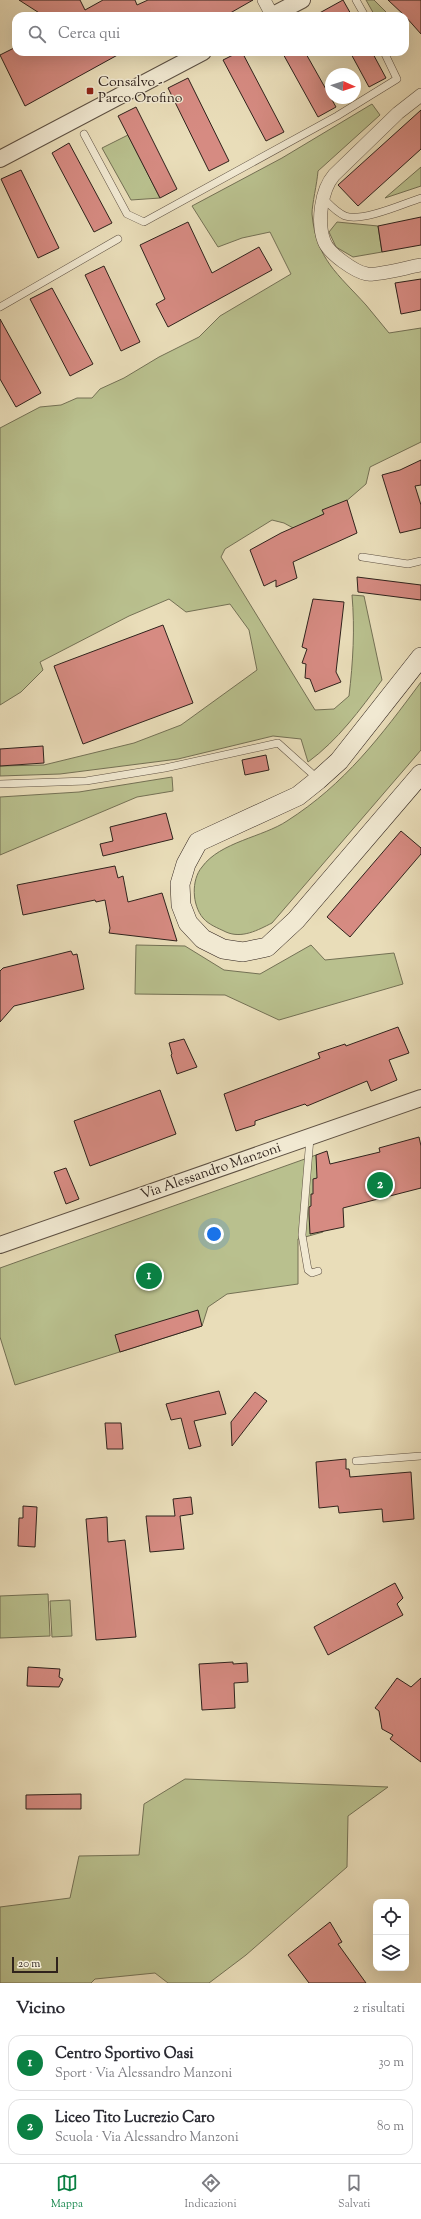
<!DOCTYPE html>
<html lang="it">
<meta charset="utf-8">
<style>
body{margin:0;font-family:"Sorts Mill Goudy",serif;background:#f2f2f3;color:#2b2b33}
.controls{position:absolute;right:12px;bottom:12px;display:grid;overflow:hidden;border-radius:8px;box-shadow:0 4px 16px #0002}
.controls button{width:36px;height:36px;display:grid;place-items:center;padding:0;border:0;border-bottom:1px solid #e1e1e2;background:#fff;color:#2b2b33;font:20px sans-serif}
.compass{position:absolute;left:325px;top:68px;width:36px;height:36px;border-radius:50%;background:#fff;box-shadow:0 4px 16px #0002;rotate:93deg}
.scale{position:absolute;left:12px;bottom:10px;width:46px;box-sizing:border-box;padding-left:4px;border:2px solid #2f221c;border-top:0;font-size:11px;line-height:14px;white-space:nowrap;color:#2f221c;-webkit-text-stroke:3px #f1e9d2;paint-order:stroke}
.you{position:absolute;left:214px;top:1234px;width:14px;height:14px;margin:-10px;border:3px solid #fff;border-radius:50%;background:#1a73e8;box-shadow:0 0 0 6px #1a73e833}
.badge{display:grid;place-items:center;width:26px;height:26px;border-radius:50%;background:#0b8043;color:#fff;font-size:13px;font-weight:700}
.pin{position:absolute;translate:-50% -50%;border:2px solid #fff;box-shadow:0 1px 4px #0006}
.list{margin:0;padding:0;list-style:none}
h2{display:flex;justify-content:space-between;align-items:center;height:52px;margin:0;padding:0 16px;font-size:17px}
h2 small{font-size:13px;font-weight:400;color:#7c7c81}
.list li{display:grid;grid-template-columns:26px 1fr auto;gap:12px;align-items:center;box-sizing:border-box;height:56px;margin:0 8px 8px;padding:0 8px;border:1px solid #e1e1e2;border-radius:12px}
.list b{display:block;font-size:15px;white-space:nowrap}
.list p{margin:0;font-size:13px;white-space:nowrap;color:#7c7c81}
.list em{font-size:13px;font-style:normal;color:#7c7c81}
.icon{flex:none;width:22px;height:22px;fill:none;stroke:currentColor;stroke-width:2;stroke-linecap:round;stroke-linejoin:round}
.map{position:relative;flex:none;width:421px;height:1983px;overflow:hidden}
.search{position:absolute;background:#fff;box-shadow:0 4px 16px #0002;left:12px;right:12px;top:12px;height:44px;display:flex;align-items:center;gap:10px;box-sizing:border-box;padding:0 14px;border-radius:12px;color:#7c7c81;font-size:15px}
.sheet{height:180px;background:#fff}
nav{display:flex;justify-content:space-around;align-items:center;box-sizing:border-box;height:56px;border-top:1px solid #e1e1e2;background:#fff;font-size:11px;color:#7c7c81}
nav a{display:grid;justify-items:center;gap:2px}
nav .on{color:#0b8043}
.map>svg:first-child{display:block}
.green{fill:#b9c08e;stroke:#747155}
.building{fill:#d68b82;stroke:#2f221c}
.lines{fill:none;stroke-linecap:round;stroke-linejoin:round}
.service-casing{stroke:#5e5143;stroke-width:8}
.minor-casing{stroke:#5e5143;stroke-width:14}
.tertiary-casing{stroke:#5e5143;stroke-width:18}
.secondary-casing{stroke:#2f221c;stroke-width:20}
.service{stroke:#f1e9d2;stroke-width:7}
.minor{stroke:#f1e9d2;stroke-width:13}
.tertiary{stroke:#f1e9d2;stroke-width:16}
.secondary{stroke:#f1e9d2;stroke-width:19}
.poi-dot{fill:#8f2418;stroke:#f1e9d2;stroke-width:1.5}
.labels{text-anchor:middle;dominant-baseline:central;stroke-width:3;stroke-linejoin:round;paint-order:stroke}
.poi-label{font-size:14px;fill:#2f221c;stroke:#f1e9d2;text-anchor:start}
.street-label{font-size:14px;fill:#2f221c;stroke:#f1e9d2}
</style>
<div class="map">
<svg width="421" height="1983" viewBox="0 0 421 1983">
<rect width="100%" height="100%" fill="#e9ddb9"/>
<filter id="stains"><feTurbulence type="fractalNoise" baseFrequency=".005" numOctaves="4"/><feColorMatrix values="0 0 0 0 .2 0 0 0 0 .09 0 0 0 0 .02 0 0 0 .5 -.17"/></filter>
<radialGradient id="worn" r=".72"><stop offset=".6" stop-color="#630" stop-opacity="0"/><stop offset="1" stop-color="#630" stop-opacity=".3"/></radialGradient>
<!-- green -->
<g class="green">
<polygon points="366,0 374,0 390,16 375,16"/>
<path d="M372 104 380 115 318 171C317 184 312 204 312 214 316 259 338 274 366 305 374 314 381 324 389 333L421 328V442L370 467 366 484 344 503 295 529 284 523 272 520 225 549 221 557 315 710 334 709 349 696C353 662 355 629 352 595L364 596 382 680C360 710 338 740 308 762L301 739 273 736 178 759 60 774 0 776V766L44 765 134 743 181 725 257 670 249 630 230 604 186 612 169 599 129 616 40 662 43 670 21 692 0 705V428L40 407 61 405 77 398H92L100 389 124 378 159 357 199 337 220 316 291 274 270 232 242 238 218 247 192 206 282 158Z"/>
<polygon points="128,135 160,198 131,200 102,148"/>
<polygon points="421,167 421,186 385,198"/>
<polygon points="337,222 378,226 382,252 353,257 336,247 329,232"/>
<path d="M421 682V750L272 923C258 930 242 939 226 932 218 928 209 925 203 918 192 905 191 880 202 867 220 842 263 837 287 821 345 784 381 736 421 682Z"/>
<polygon points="172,777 173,791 137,797 0,855 0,797 79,792"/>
<polygon points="136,945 185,946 224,970 260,974 311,945 325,960 394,953 403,984 279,1020 225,995 135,994"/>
<polygon points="316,1155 323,1232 298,1239 298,1284 227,1294 208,1307 202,1326 15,1385 0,1337 0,1268"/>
<polygon points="48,1594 50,1636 0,1638 0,1596"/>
<polygon points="70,1600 72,1636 52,1637 50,1601"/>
<polygon points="185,1779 388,1787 348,1816 347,1867 246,1955 209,1983 168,1983 155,1973 95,1979 91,1983 0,1983 0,1907 70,1898 79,1856 139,1855 144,1804"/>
</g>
<!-- building -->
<g class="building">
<polygon points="19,0 80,0 85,10 103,0 135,0 137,5 148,0 253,0 225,16 44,16"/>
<polygon points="343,0 352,16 314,16"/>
<polygon points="388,0 421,0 421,34 405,16"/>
<polygon points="16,47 16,52 123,52 25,106 0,55"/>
<polygon points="239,52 242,52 284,132 266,141 223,60"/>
<polygon points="282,52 305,52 336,107 318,117"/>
<polygon points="350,52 372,52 386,78 369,87"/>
<polygon points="188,78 229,161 209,171 168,88"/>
<polygon points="136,107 177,189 160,198 118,116"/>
<polygon points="421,110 421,149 358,206 338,185"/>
<polygon points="69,143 112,223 94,232 52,153"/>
<polygon points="21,170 59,248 38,258 1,179"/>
<polygon points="421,217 421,245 382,252 378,226"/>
<polygon points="188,222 212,273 259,247 272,270 168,327 156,304 165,299 140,245"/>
<polygon points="104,266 140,342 121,351 85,275"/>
<polygon points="421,279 421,310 401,314 395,283"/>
<polygon points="52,288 93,364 70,376 30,299"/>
<polygon points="0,319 41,393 16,407 0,379"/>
<polygon points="421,460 421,485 415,486 421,505 421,528 400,533 382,475 400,470"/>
<polygon points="347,500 357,533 293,562 297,578 276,587 276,580 264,586 250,550 281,533 324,514 322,510"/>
<polygon points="357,577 421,585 421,600 358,592"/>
<polygon points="313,599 344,602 336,672 341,682 315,692 310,679 305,678 306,664 302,663 307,649 302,647"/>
<polygon points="163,625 193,703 83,744 54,666"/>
<polygon points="43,746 44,763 0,766 0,749"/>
<polygon points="266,755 269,770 245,775 242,760"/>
<polygon points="166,813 173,839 103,856 100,844 113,841 110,827"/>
<polygon points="401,831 421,848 421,854 350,937 327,917"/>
<polygon points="115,866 118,878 123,876 128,902 162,893 177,941 109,933 110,928 105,900 96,902 95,900 23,915 17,885"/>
<polygon points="71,951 73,955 77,954 84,989 14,1006 0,1022 0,971 3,968"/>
<polygon points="398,1027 409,1053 389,1060 397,1080 371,1091 367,1081 307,1106 305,1104 255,1121 255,1125 236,1131 224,1094 320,1058 318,1053 345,1044 346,1046"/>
<polygon points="184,1039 197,1067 177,1074 171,1055 172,1054 169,1043"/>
<polygon points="160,1090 176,1134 90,1166 74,1121"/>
<polygon points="419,1137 421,1146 421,1188 343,1208 344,1227 310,1234 309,1214 309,1207 311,1206 311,1194 313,1194 313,1179 317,1178 316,1155 327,1151 330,1164 380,1152 379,1148"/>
<polygon points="66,1168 79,1199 66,1204 54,1172"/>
<polygon points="198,1310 202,1326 120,1352 115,1335"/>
<polygon points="219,1391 226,1414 194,1421 201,1446 189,1449 181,1418 171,1420 166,1404"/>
<polygon points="255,1392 267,1401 232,1446 231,1422"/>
<polygon points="105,1423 121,1423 123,1449 107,1449"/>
<polygon points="346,1459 346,1469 349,1469 350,1477 411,1472 414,1519 383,1522 382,1509 339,1513 338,1506 319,1508 316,1462"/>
<polygon points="191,1497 193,1514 180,1516 184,1549 150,1552 146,1516 175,1516 173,1499"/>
<polygon points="23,1506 37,1507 35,1547 18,1546 19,1518 23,1518"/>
<polygon points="107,1517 108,1542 125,1540 136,1637 96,1640 86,1519"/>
<polygon points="395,1583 403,1598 397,1604 403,1615 328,1655 314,1627"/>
<polygon points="233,1662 233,1664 247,1663 248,1682 234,1683 235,1708 202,1710 199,1664"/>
<polygon points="28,1667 60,1669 59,1677 63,1679 59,1687 27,1686"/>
<polygon points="397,1678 411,1687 421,1678 421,1762 390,1739 393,1735 382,1729 379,1711 375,1708"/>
<polygon points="81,1794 81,1809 26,1809 26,1795"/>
<polygon points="330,1922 342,1942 338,1944 366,1983 309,1983 288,1955"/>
</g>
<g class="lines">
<defs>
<g id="service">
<polyline points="356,0 365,16"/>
<polyline points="84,134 127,214 144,222 337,116 397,79 384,52"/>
<path d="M323 198C330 205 336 212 345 216 363 222 403 204 421 198"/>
<polyline points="0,307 118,239"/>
<polyline points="362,557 408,564 421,561"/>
<polyline points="0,784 86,781 165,768 278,743 318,779"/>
<polyline points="310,1138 302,1235 308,1270 312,1273 318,1271"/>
<polyline points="356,1461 421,1456"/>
</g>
<g id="minor">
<polyline points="264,0 272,15"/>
<path d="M421 95 398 113 334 175C321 190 317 222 324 241 328 253 355 272 367 274 376 276 409 267 421 265"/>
</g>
<g id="tertiary">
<polyline points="271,16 302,0"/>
<polyline points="0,159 203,52"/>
<polyline points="0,1245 421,1098"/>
</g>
<polyline id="secondary" points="421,657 339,761 318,780 298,796 198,842 186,864 180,884 181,905 188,923 203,939 223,949 243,952 267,947 296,920 421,774"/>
</defs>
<!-- service casing -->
<use href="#service" class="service-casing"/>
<!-- minor casing -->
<use href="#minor" class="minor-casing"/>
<!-- tertiary casing -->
<use href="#tertiary" class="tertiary-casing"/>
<!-- secondary casing -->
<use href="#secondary" class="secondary-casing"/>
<!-- service -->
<use href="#service" class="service"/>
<!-- minor -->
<use href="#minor" class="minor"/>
<!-- tertiary -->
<use href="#tertiary" class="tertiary"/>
<!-- secondary -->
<use href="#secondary" class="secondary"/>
</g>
<!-- markers -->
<rect class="poi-dot" x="86" y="87" width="8" height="8" rx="2"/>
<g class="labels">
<!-- poi labels -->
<g class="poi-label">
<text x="98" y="83">Consalvo -<tspan x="98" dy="16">Parco Orofino</tspan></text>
</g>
<!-- street labels -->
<g class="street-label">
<text transform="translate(211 1172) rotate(-19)">Via Alessandro Manzoni</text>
</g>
</g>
<rect width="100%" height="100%" filter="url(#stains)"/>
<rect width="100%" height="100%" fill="url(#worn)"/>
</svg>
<div class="controls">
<button><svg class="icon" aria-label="locate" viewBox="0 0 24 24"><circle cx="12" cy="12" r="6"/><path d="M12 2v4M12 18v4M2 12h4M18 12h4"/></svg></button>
<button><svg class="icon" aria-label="layers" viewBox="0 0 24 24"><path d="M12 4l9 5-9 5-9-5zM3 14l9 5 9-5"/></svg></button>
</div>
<svg class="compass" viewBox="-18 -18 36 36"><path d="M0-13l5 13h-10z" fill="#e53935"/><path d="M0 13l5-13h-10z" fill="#7c7c81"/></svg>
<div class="scale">20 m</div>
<div class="you"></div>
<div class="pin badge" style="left:149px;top:1276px">1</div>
<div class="pin badge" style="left:380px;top:1185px">2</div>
<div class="search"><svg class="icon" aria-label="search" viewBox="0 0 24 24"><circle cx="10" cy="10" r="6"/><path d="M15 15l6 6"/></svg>Cerca qui</div>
</div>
<section class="sheet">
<h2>Vicino<small>2 risultati</small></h2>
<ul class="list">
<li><span class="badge">1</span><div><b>Centro Sportivo Oasi</b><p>Sport · Via Alessandro Manzoni</p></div><em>30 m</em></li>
<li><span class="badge">2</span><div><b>Liceo Tito Lucrezio Caro</b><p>Scuola · Via Alessandro Manzoni</p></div><em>80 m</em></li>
</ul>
</section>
<nav>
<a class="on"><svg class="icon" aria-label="map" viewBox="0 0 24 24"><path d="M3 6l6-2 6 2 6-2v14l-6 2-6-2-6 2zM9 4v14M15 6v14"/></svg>Mappa</a>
<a><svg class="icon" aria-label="directions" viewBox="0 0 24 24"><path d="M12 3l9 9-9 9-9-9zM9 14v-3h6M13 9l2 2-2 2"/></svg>Indicazioni</a>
<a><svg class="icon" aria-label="saved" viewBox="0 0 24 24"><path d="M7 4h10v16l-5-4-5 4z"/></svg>Salvati</a>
</nav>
